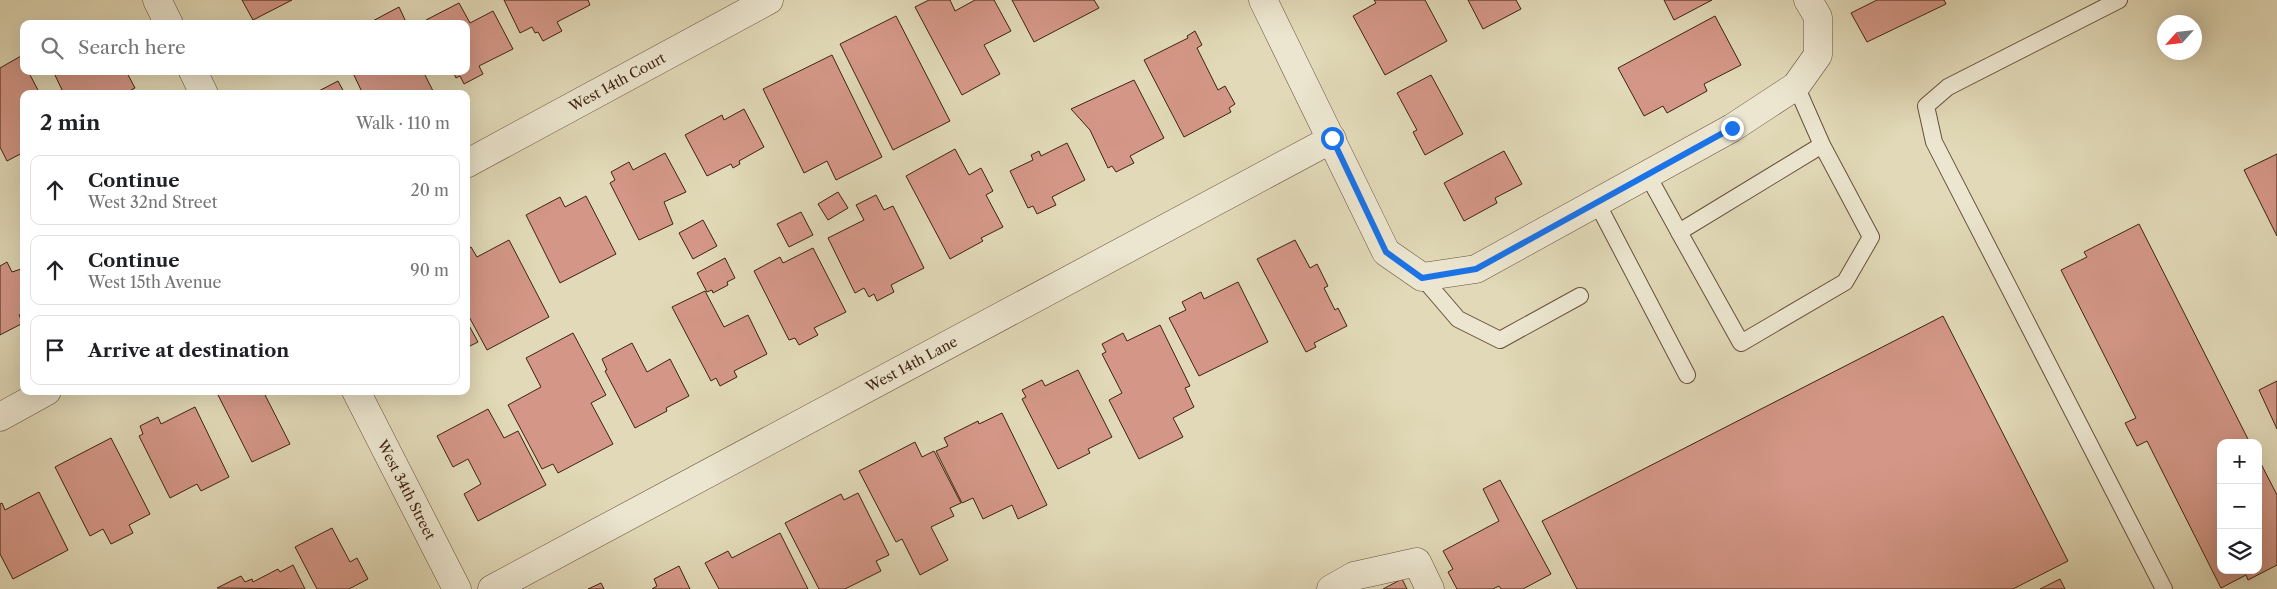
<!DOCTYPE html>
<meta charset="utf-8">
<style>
body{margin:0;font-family:"Libre Caslon Text",serif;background:#f2f2f2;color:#202124}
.controls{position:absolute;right:15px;bottom:15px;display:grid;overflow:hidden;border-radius:10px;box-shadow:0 5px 20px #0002}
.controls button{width:45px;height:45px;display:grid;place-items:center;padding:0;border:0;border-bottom:1px solid #e0e0e0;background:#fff;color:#202124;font:25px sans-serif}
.compass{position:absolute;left:2157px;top:15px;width:45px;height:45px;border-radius:50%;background:#fff;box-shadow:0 5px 20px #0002;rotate:243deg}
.stop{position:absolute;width:15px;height:15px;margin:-11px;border:4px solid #1a73e8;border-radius:50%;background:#fff}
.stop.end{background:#1a73e8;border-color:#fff;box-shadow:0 1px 5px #0008}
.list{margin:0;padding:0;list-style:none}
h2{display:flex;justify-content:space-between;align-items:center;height:65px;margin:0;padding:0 20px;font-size:21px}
h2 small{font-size:16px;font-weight:400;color:#757577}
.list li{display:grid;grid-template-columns:32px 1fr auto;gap:15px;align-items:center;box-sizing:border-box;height:70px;margin:0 10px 10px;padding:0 10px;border:1px solid #e0e0e0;border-radius:10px}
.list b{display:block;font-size:19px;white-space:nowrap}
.list p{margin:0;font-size:16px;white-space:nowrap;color:#757577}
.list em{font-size:16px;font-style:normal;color:#757577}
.icon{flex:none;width:28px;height:28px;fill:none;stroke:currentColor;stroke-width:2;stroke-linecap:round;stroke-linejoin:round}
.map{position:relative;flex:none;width:2277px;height:589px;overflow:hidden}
.search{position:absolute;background:#fff;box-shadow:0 5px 20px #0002;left:20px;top:20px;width:450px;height:55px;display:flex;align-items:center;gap:12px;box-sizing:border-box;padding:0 18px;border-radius:10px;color:#757577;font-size:19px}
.panel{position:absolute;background:#fff;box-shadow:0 5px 20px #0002;left:20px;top:90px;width:450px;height:305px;border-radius:10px}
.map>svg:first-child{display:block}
.building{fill:#d49787;stroke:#3e2310}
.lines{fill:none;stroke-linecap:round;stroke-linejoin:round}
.service-casing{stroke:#67503a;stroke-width:18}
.minor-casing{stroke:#67503a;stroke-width:29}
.service{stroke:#ece6d0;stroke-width:16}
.minor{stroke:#ece6d0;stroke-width:28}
.route{stroke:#1a73e8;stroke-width:6}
.labels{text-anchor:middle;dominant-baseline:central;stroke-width:4;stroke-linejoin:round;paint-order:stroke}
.street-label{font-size:14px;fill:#3e2310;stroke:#ece6d0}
</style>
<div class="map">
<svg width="2277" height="589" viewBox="0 0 2277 589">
<rect width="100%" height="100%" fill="#e1d9b7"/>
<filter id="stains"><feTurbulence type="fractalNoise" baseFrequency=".004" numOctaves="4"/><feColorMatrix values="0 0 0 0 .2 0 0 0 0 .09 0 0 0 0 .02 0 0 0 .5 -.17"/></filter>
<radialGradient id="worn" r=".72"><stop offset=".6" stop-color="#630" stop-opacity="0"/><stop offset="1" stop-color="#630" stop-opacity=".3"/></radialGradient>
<!-- building -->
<g class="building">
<polygon points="242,0 292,0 253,20"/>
<polygon points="504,0 588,0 590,5 557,22 562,31 543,41 538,32 535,33 532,27 520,33"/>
<polygon points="929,0 950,0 955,11 975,0 994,0 1011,31 984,45 1000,74 962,95 915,7"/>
<polygon points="1012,0 1094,0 1099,8 1034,42"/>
<polygon points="1374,0 1425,0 1447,41 1385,75 1353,16 1376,3"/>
<polygon points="1468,0 1516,0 1521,9 1483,29"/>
<polygon points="1664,0 1712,0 1674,20"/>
<polygon points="1877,0 1944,0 1946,4 1867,42 1851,13"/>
<polygon points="459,3 470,23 493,11 513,49 479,66 483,74 464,84 460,76 456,78 453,71 466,71 466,24 428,24 426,20"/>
<polygon points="399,7 407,24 367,24"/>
<polygon points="896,16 950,121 893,150 840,44"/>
<polygon points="1715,16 1741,65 1704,84 1707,91 1667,113 1663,106 1644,116 1618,68"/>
<polygon points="1195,31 1202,45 1197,48 1218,90 1225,86 1235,104 1229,108 1231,112 1184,137 1144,60 1188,38 1187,36"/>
<polygon points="832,55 882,157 836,180 827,161 804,173 763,89"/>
<polygon points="21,56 24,62 24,71 28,71 40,94 24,94 24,152 7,161 0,147 0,68"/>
<polygon points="53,71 100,71 101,73 126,71 135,88 124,94 64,94"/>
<polygon points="352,71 423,71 433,91 427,94 363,94"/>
<polygon points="1431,75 1463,134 1425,155 1413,132 1417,130 1397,93"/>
<polygon points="1134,80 1164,138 1130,156 1134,163 1116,172 1112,166 1108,168 1090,130 1071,109"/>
<polygon points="338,81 345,94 313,94"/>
<polygon points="744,109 764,147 739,161 740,164 733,168 731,164 707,176 685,135 722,115 724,120"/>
<polygon points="1067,143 1085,180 1052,197 1056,205 1037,214 1033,206 1028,208 1010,171 1033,160 1031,155 1039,151 1041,156"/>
<polygon points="955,149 969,175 981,168 993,191 986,195 1003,227 981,238 983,241 950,259 906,176"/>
<polygon points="1504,151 1522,184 1495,198 1497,203 1464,221 1444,183"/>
<polygon points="665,153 686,192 664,202 673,224 639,240 610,183 615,180 611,172 629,162 633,170"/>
<polygon points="2277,154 2277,236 2244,170"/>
<polygon points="838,192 848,208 828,220 818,204"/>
<polygon points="876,195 884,210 893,206 924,268 891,285 894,292 877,301 874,294 869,297 864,288 855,293 828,238 864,220 856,205"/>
<polygon points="586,196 616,254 560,283 526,215 560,197 565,207"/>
<polygon points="801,212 813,235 789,247 777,224"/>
<polygon points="703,220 717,246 693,259 679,233"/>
<polygon points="2139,224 2250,443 2221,443 2221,570 2258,570 2258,458 2277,495 2277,565 2248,580 2246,575 2221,588 2147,441 2137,446 2125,423 2136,418 2061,270 2087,257 2084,252"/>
<polygon points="509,240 549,317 487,350 466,311 466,303 469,301 466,295 466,250 471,247 477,257"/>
<polygon points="1295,240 1310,268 1317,264 1328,286 1324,288 1335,310 1338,308 1347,326 1314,343 1316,347 1306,352 1257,259"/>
<polygon points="813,248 846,312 814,328 818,335 799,345 795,338 789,340 754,271 780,257 783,263"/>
<polygon points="725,258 735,278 727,282 728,285 713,293 712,290 707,292 697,273"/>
<polygon points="7,262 12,272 24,268 24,313 19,315 23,323 0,335 0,266"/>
<polygon points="1238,282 1268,342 1199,376 1169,318 1186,310 1182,302 1201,292 1204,299"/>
<polygon points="705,291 724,327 748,315 767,354 734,371 737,377 720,386 716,378 711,381 672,307"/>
<polygon points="1943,316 2068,561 2013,589 1577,589 1542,521"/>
<polygon points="466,320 478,342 466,348"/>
<polygon points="1160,325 1190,386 1185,388 1194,407 1173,418 1183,437 1139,459 1109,400 1122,393 1102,354 1106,352 1102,344 1123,333 1127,341"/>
<polygon points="573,333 606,395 591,403 613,444 558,473 553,464 542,469 508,405 541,387 526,358"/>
<polygon points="632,343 647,372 670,359 689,396 666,408 667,411 635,428 605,371 607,370 602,359"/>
<polygon points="1078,370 1112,437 1088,449 1090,453 1058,469 1022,399 1026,397 1022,390 1042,380 1045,386"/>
<polygon points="2277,381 2277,429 2259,390"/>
<polygon points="216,391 263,391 290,444 252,462"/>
<polygon points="195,407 229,477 201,491 197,484 170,498 139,436 143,434 140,426 158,417 161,424"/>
<polygon points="488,409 504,438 518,431 546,485 478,521 464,494 481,484 468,459 453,467 437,436"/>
<polygon points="1002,413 1047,505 1018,519 1012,505 983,519 973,498 962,503 936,451 948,446 944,438 978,421 979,424"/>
<polygon points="111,438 150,514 129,525 133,533 111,544 103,529 90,536 55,467"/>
<polygon points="915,442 922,457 934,451 961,503 950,508 954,516 931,527 948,560 920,575 902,539 896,542 859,471"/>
<polygon points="1500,480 1551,574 1523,589 1501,589 1499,586 1493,589 1457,589 1448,572 1453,569 1443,551 1499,521 1483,489"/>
<polygon points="39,492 68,550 13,579 0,554 0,504 2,503 5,510"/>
<polygon points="858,493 889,555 876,561 881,571 845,589 819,589 785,523 841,494 844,500"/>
<polygon points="332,528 350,562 357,558 368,579 349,589 317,589 295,547"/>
<polygon points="780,533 808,589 719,589 705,563 728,551 732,558"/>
<polygon points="293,565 305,589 217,588 241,576 245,582 252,579 253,582 278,569 280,572"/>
<polygon points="679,566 690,589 652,589 657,586 654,579"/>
<polygon points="1402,579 1407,589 1383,589"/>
<polygon points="2060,579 2065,589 2040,589"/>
<polygon points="601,583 604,589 588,589"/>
</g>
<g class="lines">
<defs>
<g id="service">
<polyline points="2119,0 1948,87 1926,106 1934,142 2164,589"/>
<polyline points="1796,86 1822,145 1871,237 1845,282 1741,343 1679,232 1822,145"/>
<polyline points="1647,174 1679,232"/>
<polyline points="1597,203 1687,375"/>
<polyline points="1422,277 1458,319 1500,340 1580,296"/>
</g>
<g id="minor">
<polyline points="157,0 169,24"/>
<polyline points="1263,0 1386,252 1422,277 1476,269 1732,128 1796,86 1818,55 1818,17 1808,0"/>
<polyline points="193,71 204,94"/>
<path id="s1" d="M466 164 769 0"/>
<path id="s2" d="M356 391 457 589"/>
<polyline points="0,417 47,391"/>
<path id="s3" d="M492 589 1332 139"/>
<polyline points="1331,589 1354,576 1417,562 1430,589"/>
</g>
</defs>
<!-- service casing -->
<use href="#service" class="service-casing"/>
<!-- minor casing -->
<use href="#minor" class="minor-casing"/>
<!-- service -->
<use href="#service" class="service"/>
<!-- minor -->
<use href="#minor" class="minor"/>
</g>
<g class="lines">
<!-- route -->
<polyline class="route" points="1332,138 1386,252 1422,278 1476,269 1732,128"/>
</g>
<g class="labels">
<!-- street labels -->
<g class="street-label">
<text stroke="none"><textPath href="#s1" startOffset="172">West 14th Court</textPath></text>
<text stroke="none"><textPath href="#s3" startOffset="476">West 14th Lane</textPath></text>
<text stroke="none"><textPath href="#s2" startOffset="111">West 34th Street</textPath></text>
</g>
</g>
<rect width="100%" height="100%" filter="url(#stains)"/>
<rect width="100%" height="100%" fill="url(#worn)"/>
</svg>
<div class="controls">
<button>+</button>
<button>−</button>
<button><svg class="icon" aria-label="layers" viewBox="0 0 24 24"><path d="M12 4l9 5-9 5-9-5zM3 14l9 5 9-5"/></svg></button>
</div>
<svg class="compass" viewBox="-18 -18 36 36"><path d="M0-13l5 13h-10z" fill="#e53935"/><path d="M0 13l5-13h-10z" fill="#757577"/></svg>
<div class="stop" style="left:1332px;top:138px"></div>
<div class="stop end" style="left:1732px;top:128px"></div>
<div class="search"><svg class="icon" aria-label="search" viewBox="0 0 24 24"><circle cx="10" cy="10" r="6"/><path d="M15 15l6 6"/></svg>Search here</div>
<section class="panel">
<h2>2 min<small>Walk · 110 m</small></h2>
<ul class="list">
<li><svg class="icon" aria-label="ahead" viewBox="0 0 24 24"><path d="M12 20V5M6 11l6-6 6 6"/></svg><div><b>Continue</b><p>West 32nd Street</p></div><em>20 m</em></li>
<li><svg class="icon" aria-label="ahead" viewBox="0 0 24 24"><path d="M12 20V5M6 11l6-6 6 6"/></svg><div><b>Continue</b><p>West 15th Avenue</p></div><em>90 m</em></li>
<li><svg class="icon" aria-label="arrive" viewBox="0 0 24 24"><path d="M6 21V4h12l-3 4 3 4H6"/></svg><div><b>Arrive at destination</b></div></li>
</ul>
</section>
</div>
